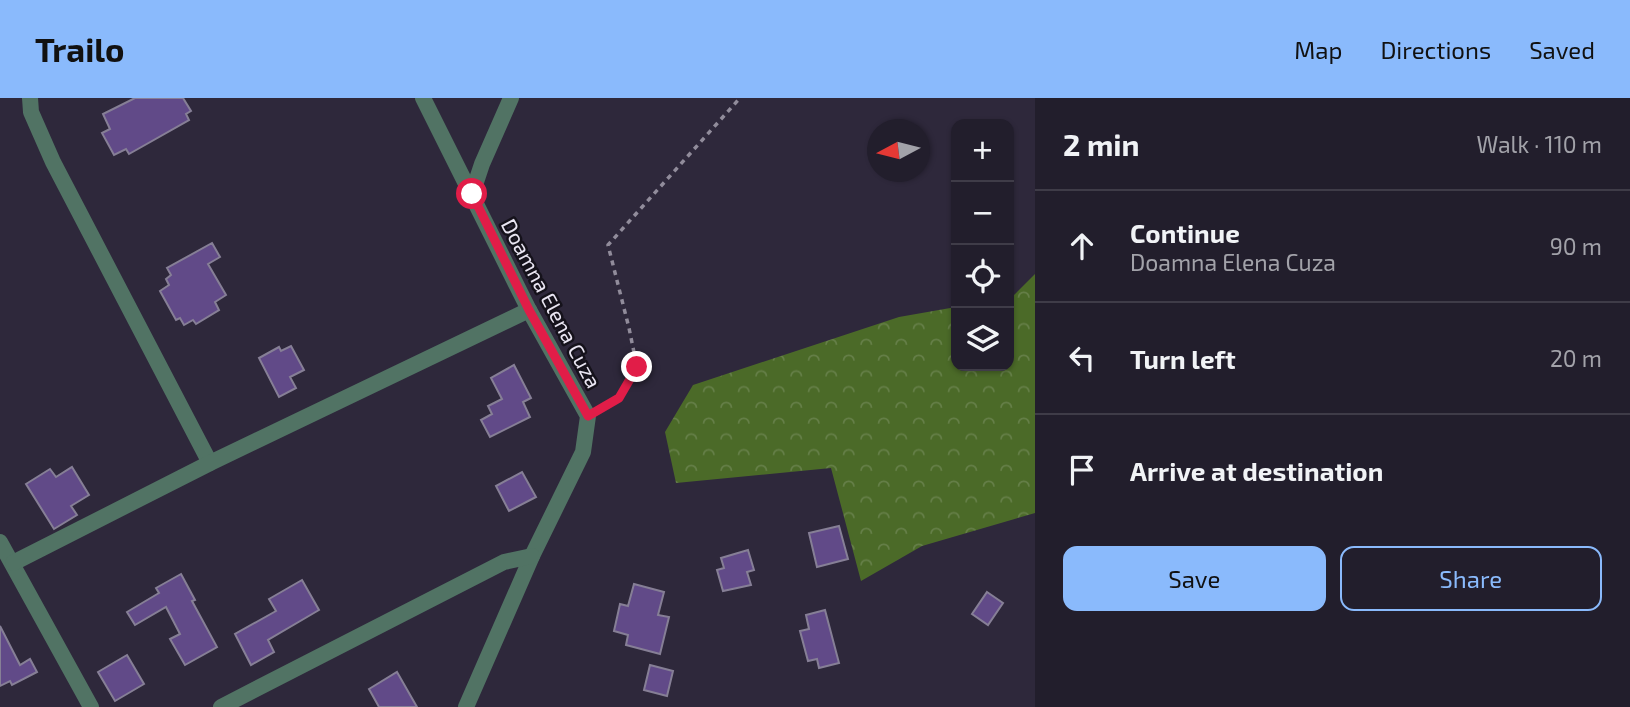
<!DOCTYPE html>
<meta charset="utf-8">
<style>
body{margin:0;font-family:"Exo 2",sans-serif;background:#2e2b38;color:#f1f3f6}
.controls{position:absolute;right:21px;top:21px;display:grid;overflow:hidden;border-radius:14px;box-shadow:0 2px 5px #0004}
.controls button{width:63px;height:63px;display:grid;place-items:center;padding:0;border:0;border-bottom:2px solid #3f3c48;background:#221e2c;color:#f1f3f6;font:35px sans-serif}
.compass{position:absolute;left:867px;top:21px;width:63px;height:63px;border-radius:50%;background:#221e2c;box-shadow:0 2px 5px #0004;rotate:263deg}
.stop{position:absolute;width:21px;height:21px;margin:-16px;border:5px solid #e11d48;border-radius:50%;background:#fff}
.stop.end{background:#e11d48;border-color:#fff;box-shadow:0 2px 7px #0008}
.list{margin:0;padding:0;list-style:none}
h2{display:flex;justify-content:space-between;align-items:center;height:91px;margin:0;padding:0 28px;font-size:30px}
h2 small{font-size:23px;font-weight:400;color:#a2a2a9}
.list li{display:grid;grid-template-columns:46px 1fr auto;gap:21px;align-items:center;box-sizing:border-box;height:112px;padding:0 28px;border-top:2px solid #3f3c48}
.list b{display:block;font-size:26px;white-space:nowrap}
.list p{margin:0;font-size:23px;white-space:nowrap;color:#a2a2a9}
.list em{font-size:23px;font-style:normal;color:#a2a2a9}
.actions{display:flex;gap:14px;padding:21px 28px}
.actions a{flex:1;padding:16px 0;border:2px solid #8abafc;border-radius:14px;text-align:center;font-size:24px;color:#8abafc}
.actions .main{background:#8abafc;color:#111}
.icon{flex:none;width:38px;height:38px;fill:none;stroke:currentColor;stroke-width:2;stroke-linecap:round;stroke-linejoin:round}
.map{position:relative;flex:none;width:1035px;height:609px;overflow:hidden}
header{display:flex;align-items:center;gap:42px;box-sizing:border-box;height:98px;padding:0 35px;background:#8abafc;color:#111}
header strong{font-size:33px}
nav{display:flex;gap:38px;margin-inline-start:auto;font-size:24px}
main{display:flex}
aside{flex:1;background:#221e2c}
.map>svg:first-child{display:block}
.forest{fill:url(#forest-crowns)}
.building{fill:#614a88;stroke:#867f96;stroke-width:2}
.lines{fill:none;stroke-linecap:round;stroke-linejoin:round}
.path{stroke:#918c9b;stroke-width:3.5;stroke-dasharray:5 5;stroke-linecap:butt}
.street{stroke:#517364;stroke-width:16}
.route{stroke:#e11d48;stroke-width:9}
.labels{text-anchor:middle;dominant-baseline:central;stroke-width:5;stroke-linejoin:round;paint-order:stroke}
.street-label{font-size:21px;fill:#e9e5f2;stroke:#15121b}
</style>
<header>
<strong>Trailo</strong>
<nav><a>Map</a><a>Directions</a><a>Saved</a></nav>
</header>
<main>
<div class="map">
<svg width="1035" height="609" viewBox="0 0 1035 609">
<defs>
<pattern id="forest-crowns" width="20" height="18" patternUnits="userSpaceOnUse" patternTransform="scale(1.75)"><rect width="20" height="18" fill="#4b6a28"/><path d="M2 6a3 3 0 1 1 6 0M12 15a3 3 0 1 1 6 0" fill="none" stroke="#657f48"/></pattern>
</defs>
<rect width="100%" height="100%" fill="#2e283b"/>
<!-- forest -->
<polygon class="forest" points="1035,176 1035,415 922,448 861,483 831,370 676,385 665,334 693,287 899,219 956,209 956,268 1009,268 1009,200 1012,199"/>
<!-- building -->
<g class="building">
<polygon points="135,0 183,0 191,13 186,16 189,22 129,56 126,51 114,57 102,35 110,31 103,16"/>
<polygon points="212,145 220,159 208,166 226,197 215,204 219,212 196,226 193,222 184,227 180,220 176,222 160,193 169,187 166,181 171,177 167,170"/>
<polygon points="291,248 304,272 290,279 296,290 279,299 259,260 279,249 281,253"/>
<polygon points="514,267 531,300 523,304 530,319 490,339 481,322 492,316 488,308 502,301 491,280"/>
<polygon points="72,369 89,397 71,408 77,417 54,431 26,386 50,371 56,379"/>
<polygon points="522,374 536,399 509,413 496,388"/>
<polygon points="839,428 848,461 817,469 809,435"/>
<polygon points="748,452 754,472 747,474 751,487 723,493 717,472 724,470 721,460"/>
<polygon points="181,476 195,502 192,503 217,549 185,567 170,541 180,536 166,509 135,527 127,514 159,495 156,490"/>
<polygon points="302,482 319,512 268,542 274,554 251,567 235,536 276,513 269,501"/>
<polygon points="634,486 664,494 658,517 669,519 660,556 626,547 628,537 614,533 620,506 628,508"/>
<polygon points="987,494 1003,505 988,527 972,516"/>
<polygon points="825,512 839,565 819,570 817,561 808,563 800,533 809,531 806,517"/>
<polygon points="0,528 20,567 30,561 37,574 12,587 10,583 0,588"/>
<polygon points="127,557 144,586 115,603 98,574"/>
<polygon points="650,567 673,573 667,598 644,592"/>
<polygon points="397,574 417,609 379,609 369,591"/>
</g>
<g class="lines">
<!-- path -->
<polyline class="path" points="602,310 619,300 637,269 629,230 608,147 740,0"/>
<!-- street -->
<g class="street">
<polyline points="30,0 31,14 53,64 210,365"/>
<polyline points="423,0 529,212 588,318 583,354 532,458 466,609"/>
<polyline points="472,96 482,66 511,0"/>
<polyline points="0,444 91,609"/>
<polyline points="13,465 210,365 529,212"/>
<polyline points="221,609 504,464 532,458"/>
</g>
</g>
<g class="lines">
<!-- route -->
<polyline class="route" points="472,96 529,212 588,318 619,300 637,269"/>
</g>
<g class="labels">
<!-- street labels -->
<g class="street-label">
<text transform="translate(552 205) rotate(62)">Doamna Elena Cuza</text>
</g>
</g>
</svg>
<div class="controls">
<button>+</button>
<button>−</button>
<button><svg class="icon" aria-label="locate" viewBox="0 0 24 24"><circle cx="12" cy="12" r="6"/><path d="M12 2v4M12 18v4M2 12h4M18 12h4"/></svg></button>
<button><svg class="icon" aria-label="layers" viewBox="0 0 24 24"><path d="M12 4l9 5-9 5-9-5zM3 14l9 5 9-5"/></svg></button>
</div>
<svg class="compass" viewBox="-18 -18 36 36"><path d="M0-13l5 13h-10z" fill="#e53935"/><path d="M0 13l5-13h-10z" fill="#a2a2a9"/></svg>
<div class="stop" style="left:472px;top:96px"></div>
<div class="stop end" style="left:637px;top:269px"></div>
</div>
<aside>
<h2>2 min<small>Walk · 110 m</small></h2>
<ul class="list">
<li><svg class="icon" aria-label="ahead" viewBox="0 0 24 24"><path d="M12 20V5M6 11l6-6 6 6"/></svg><div><b>Continue</b><p>Doamna Elena Cuza</p></div><em>90 m</em></li>
<li><svg class="icon" aria-label="left" viewBox="0 0 24 24"><path d="M17 20v-9H6M10 6l-5 5 5 5"/></svg><div><b>Turn left</b></div><em>20 m</em></li>
<li><svg class="icon" aria-label="arrive" viewBox="0 0 24 24"><path d="M6 21V4h12l-3 4 3 4H6"/></svg><div><b>Arrive at destination</b></div></li>
</ul>
<div class="actions"><a class="main">Save</a><a>Share</a></div>
</aside>
</main>
